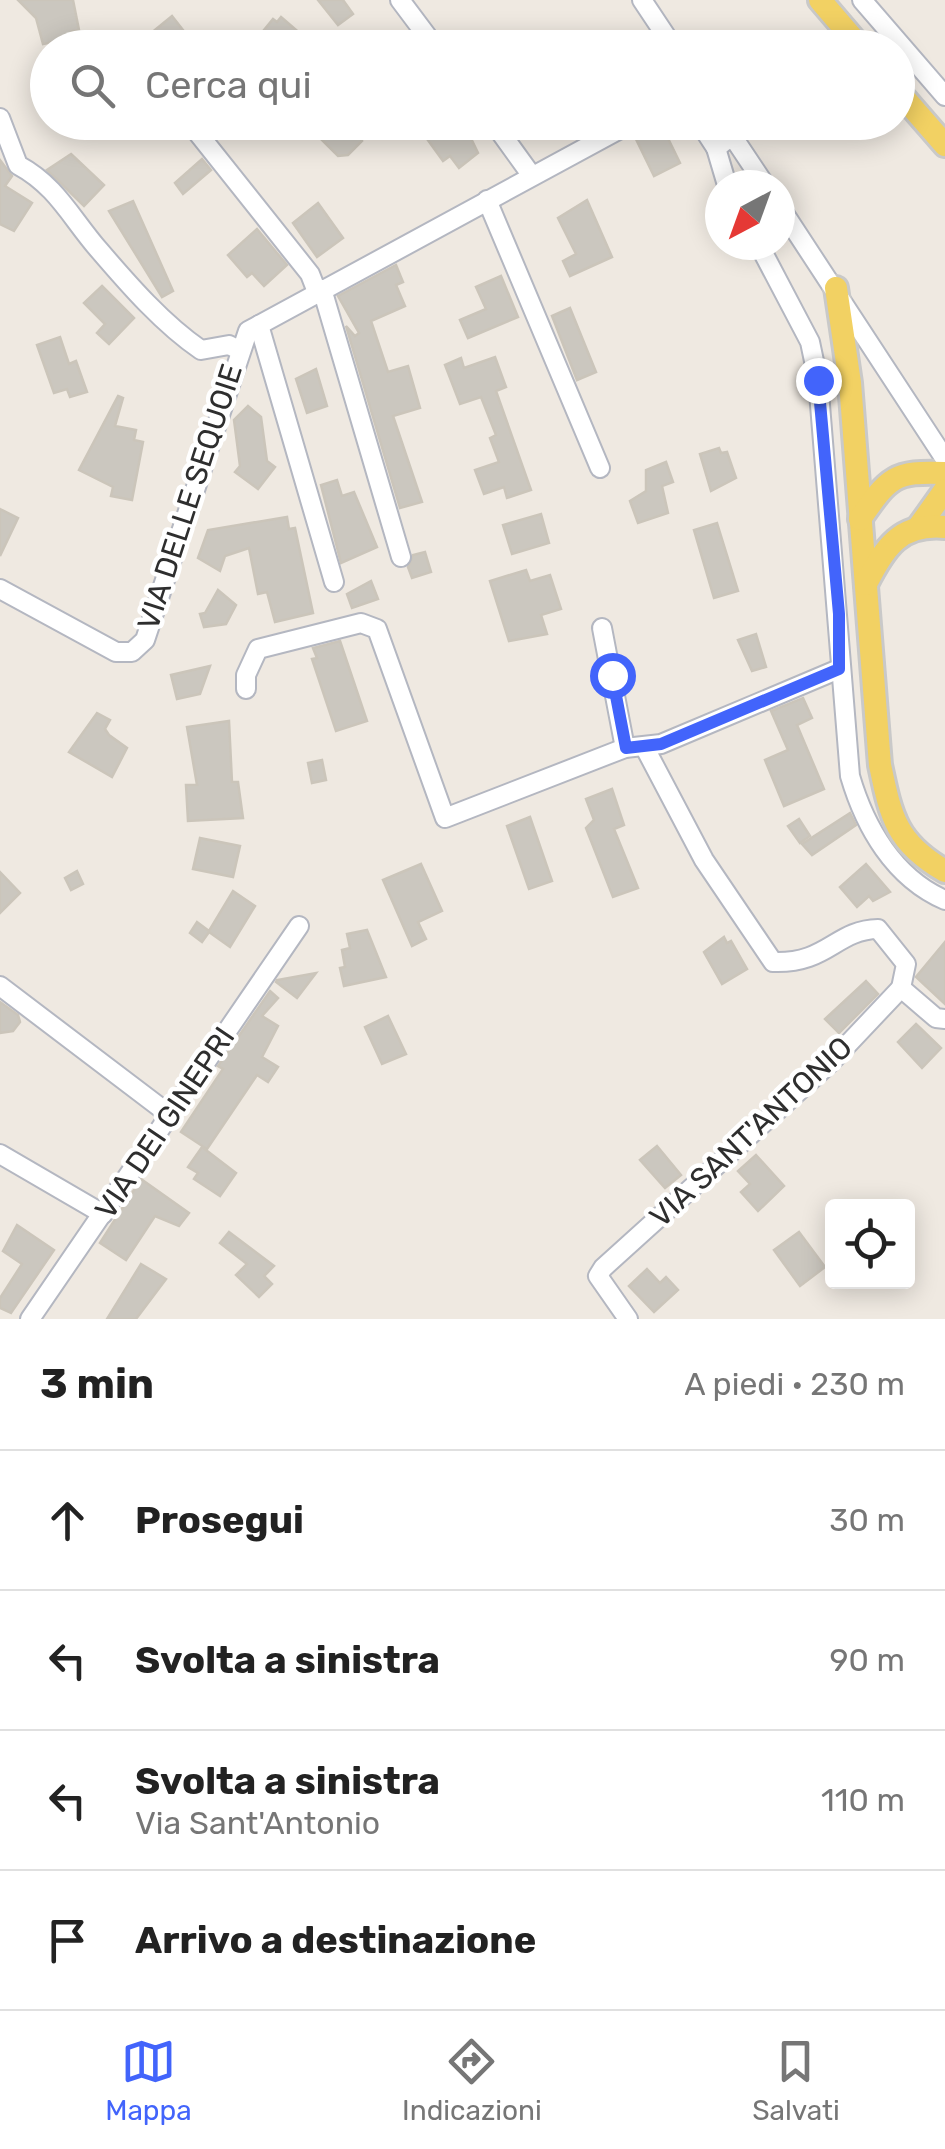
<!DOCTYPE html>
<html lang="it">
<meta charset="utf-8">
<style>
body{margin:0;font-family:Rubik,sans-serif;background:#f2f2f2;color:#222}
.controls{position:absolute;right:30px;bottom:30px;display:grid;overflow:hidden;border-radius:10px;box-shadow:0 5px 25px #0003}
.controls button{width:90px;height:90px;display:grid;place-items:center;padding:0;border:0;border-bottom:2px solid #e0e0e0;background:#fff;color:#222;font:50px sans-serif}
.compass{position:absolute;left:705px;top:170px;width:90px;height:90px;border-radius:50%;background:#fff;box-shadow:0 5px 25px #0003;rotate:221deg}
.stop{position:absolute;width:30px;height:30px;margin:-22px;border:8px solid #4264fb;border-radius:50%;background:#fff}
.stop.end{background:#4264fb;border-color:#fff;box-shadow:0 2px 10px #0008}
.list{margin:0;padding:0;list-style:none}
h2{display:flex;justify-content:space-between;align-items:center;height:130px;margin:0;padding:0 40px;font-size:42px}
h2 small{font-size:32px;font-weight:400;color:#767676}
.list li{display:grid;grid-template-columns:65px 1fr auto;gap:30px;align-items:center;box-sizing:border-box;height:140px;padding:0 40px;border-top:2px solid #e0e0e0}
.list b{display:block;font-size:38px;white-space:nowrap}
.list p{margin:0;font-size:32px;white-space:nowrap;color:#767676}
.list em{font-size:32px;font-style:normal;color:#767676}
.icon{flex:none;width:55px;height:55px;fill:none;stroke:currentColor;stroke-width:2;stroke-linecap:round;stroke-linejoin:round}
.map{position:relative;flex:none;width:945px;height:1319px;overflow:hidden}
.search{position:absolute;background:#fff;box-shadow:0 5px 25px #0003;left:30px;right:30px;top:30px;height:110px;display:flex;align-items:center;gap:25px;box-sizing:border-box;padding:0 35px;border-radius:55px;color:#767676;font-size:38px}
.sheet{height:690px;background:#fff}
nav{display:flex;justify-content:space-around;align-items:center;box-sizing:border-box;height:140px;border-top:2px solid #e0e0e0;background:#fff;font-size:28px;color:#767676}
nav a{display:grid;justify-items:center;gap:5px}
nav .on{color:#4264fb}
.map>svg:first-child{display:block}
.building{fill:#cbc7bf;stroke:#cbc5ba;stroke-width:2.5}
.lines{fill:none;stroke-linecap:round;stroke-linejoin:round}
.minor-casing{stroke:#b4b7c1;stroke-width:22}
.major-casing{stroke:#c9c9c9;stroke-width:28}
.minor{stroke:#fff;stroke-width:18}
.major{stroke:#f2d163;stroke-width:22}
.route{stroke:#4264fb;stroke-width:12}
.labels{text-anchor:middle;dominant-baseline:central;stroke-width:9;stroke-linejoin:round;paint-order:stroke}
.street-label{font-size:30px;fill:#2e2e2e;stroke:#fff}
</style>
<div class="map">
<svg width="945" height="1319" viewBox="0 0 945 1319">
<rect width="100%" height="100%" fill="#efe9e1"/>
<!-- building -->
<g class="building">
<polygon points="18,0 73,0 79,30 72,31 73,38 43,44 36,18"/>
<polygon points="318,0 343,0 353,14 338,25"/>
<polygon points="172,16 197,48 140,48 139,43"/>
<polygon points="281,17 302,35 302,48 262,48 255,41 273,19 277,22"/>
<polygon points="326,122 346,122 362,141 348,155 338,156 314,132"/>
<polygon points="447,122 463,122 478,153 459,168 450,156 443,161 425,136"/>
<polygon points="660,122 680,163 654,176 634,135 645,125"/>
<polygon points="71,154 104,185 84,206 47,170"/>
<polygon points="202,159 211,170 183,194 175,183"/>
<polygon points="0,160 12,176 5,186 32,203 14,231 0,224"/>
<polygon points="587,200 612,257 570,276 563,261 576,254 558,218"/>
<polygon points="133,201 173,291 162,297 109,211"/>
<polygon points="318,203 343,238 317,257 293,223"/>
<polygon points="257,229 287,265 264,286 252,273 247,277 228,255"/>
<polygon points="396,265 403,282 396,285 405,306 371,321 388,372 408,366 420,408 393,416 422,502 400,508 346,326 355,336 359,333 338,296"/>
<polygon points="501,276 518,317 468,338 460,320 486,309 476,287"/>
<polygon points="102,286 134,318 109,344 97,333 105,324 84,303"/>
<polygon points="570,308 596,372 577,380 552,316"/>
<polygon points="60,337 69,364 76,361 87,392 70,397 67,389 54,393 37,345"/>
<polygon points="495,357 506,387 496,391 531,490 507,498 504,487 484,494 475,470 499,462 490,438 496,435 481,397 460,404 445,365 461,358 464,368"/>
<polygon points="316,369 327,406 307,413 296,379"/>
<polygon points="118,396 123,398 115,426 136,430 134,440 143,442 132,500 111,496 113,487 79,470"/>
<polygon points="248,406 261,417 267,461 275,467 258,489 235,472 240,466 234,420"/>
<polygon points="719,448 721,453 727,452 736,478 711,491 700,454"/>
<polygon points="666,462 673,482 662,486 668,513 638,523 630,501 646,491 646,470"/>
<polygon points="337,480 342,496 354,492 377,547 341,563 321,485"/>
<polygon points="0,509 18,518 0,556"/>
<polygon points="541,514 549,543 512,554 503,525"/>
<polygon points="287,517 289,529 295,528 313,613 275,622 267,592 258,594 249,548 225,556 220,571 198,558 208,530"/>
<polygon points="717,523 738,591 714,598 694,530"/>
<polygon points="425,552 431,572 412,578 408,567 413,555"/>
<polygon points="526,570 530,581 550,575 561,609 541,615 547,634 509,641 490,581"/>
<polygon points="371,581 378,599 352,608 347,594"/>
<polygon points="218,590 236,605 226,624 204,627 200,614 205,613"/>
<polygon points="756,634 766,667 752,671 738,640"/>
<polygon points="340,641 367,721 336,731 312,659 317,658 313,648"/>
<polygon points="210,666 200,694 177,699 171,675"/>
<polygon points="803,698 812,718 797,725 824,789 784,806 765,760 788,750 771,711"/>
<polygon points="97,713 110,720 105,729 109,735 127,748 112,777 69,752"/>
<polygon points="229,721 232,782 238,782 243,818 188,821 186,785 197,785 187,727"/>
<polygon points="322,760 326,780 312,783 308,763"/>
<polygon points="612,789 624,825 614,829 638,888 613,897 586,828 594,820 586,799"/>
<polygon points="850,813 856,825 812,855 802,844"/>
<polygon points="530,817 552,881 529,889 507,826"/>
<polygon points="799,819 810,836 800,843 788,826"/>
<polygon points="200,838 240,846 233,877 193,869"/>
<polygon points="421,864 442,911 418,922 426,939 412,946 383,880"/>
<polygon points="866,864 890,892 873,901 869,896 857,907 840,887"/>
<polygon points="77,871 83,884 71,890 65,878"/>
<polygon points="0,872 20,893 0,913"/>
<polygon points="233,891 255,906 230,947 209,932 202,942 190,933 197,922 209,931"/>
<polygon points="367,930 386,977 344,986 340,968 345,967 342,950 350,948 347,934"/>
<polygon points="724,937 727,943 731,941 747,969 722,984 704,952"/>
<polygon points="945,942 945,1004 916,977"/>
<polygon points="316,973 297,998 276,982 277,980"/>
<polygon points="866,981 878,994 839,1033 825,1019"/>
<polygon points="270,991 278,998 262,1016 278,1026 262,1057 278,1067 268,1082 257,1075 207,1149 181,1132 223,1069 218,1066"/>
<polygon points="0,1002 18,1015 20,1022 13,1031 0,1033"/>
<polygon points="388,1016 406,1054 382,1064 365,1027"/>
<polygon points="916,1024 941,1048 922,1068 898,1042"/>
<polygon points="657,1146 681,1175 665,1188 640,1160"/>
<polygon points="202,1147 236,1173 220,1196 194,1179 198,1173 188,1167"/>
<polygon points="756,1155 784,1186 758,1211 741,1192 750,1184 738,1171"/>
<polygon points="141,1179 189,1213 179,1226 155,1216 126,1260 100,1243"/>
<polygon points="17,1225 54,1250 11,1313 0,1308 0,1298 22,1264 3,1251"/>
<polygon points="229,1232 274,1266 264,1276 272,1284 259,1297 236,1275 247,1264 220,1243"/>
<polygon points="799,1232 825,1267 800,1286 774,1250"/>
<polygon points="141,1264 166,1279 136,1319 107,1319"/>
<polygon points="647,1269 660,1283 666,1277 678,1290 654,1312 629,1286"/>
</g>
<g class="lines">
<defs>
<g id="minor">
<polyline points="400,0 436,48"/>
<polyline points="642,0 674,48"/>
<polyline points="862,0 945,96"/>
<polyline points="126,46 128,48"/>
<path d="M0 118 18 165C57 186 71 218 99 250 129 285 163 324 201 350L229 345 239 350"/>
<polyline points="189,122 310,274 317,292"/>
<polyline points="493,122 532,176"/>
<polyline points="699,122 716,148 732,136"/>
<polyline points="723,122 765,185"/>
<polyline points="716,148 727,185"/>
<polyline points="487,200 600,468"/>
<polyline points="780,207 945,459"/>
<path d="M759 245 810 342 818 380 850 776C865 827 894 878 945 900"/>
<polyline points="322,289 401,557"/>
<polyline points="259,325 334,582"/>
<polyline points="0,589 116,652 132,652 145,640 248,331 633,122"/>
<polyline points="602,628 625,748"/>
<polyline points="246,689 246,675 258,649 361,623 377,629 445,818 625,748 661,744 839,669"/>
<path d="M645 748 704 860 773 962C828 964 835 930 878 929L906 964 901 988"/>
<polyline points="0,986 170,1115"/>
<polyline points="0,1154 103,1214"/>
<polyline points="30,1319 299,926"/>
<polyline points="628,1319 598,1276 603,1268 832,1061 901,988 936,1018 945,1019"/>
</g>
<g id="major">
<polyline points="820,0 861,48"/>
<polyline points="898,91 945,145"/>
<path d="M836 288 850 383 880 765C891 817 896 843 945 871"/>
<path d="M860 519C889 477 894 471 945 473"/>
<polyline points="920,525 945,490"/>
<path d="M866 584C885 547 900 523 945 527"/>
</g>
</defs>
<!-- minor casing -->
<use href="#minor" class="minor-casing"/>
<!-- major casing -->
<use href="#major" class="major-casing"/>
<!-- minor -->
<use href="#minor" class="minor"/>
<!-- major -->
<use href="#major" class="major"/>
</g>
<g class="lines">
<!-- route -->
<polyline class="route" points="612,675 626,748 661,744 839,669 839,614 818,380"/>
</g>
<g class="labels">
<!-- street labels -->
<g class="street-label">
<text transform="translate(190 497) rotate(-72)">VIA DELLE SEQUOIE</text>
<text transform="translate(165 1123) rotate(-56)">VIA DEI GINEPRI</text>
<text transform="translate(751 1132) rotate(-43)">VIA SANT'ANTONIO</text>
</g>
</g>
</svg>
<div class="controls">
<button><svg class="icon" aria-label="locate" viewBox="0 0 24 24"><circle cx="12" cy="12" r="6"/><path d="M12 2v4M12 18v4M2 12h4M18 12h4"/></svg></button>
</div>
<svg class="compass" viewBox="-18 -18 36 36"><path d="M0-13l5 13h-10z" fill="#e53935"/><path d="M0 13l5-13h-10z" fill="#767676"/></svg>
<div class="stop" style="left:612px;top:675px"></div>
<div class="stop end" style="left:818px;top:380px"></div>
<div class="search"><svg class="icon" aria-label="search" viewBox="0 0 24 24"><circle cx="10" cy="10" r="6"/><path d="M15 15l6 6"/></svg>Cerca qui</div>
</div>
<section class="sheet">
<h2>3 min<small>A piedi · 230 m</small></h2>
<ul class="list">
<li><svg class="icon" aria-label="ahead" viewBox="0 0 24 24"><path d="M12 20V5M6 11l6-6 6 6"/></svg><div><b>Prosegui</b></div><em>30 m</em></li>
<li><svg class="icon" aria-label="left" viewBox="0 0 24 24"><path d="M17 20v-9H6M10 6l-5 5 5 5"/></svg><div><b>Svolta a sinistra</b></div><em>90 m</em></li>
<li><svg class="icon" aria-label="left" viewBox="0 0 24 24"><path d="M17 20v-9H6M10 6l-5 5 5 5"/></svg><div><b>Svolta a sinistra</b><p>Via Sant'Antonio</p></div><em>110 m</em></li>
<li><svg class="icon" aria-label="arrive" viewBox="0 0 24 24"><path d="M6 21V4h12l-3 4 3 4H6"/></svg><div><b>Arrivo a destinazione</b></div></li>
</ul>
</section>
<nav>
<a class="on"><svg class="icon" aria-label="map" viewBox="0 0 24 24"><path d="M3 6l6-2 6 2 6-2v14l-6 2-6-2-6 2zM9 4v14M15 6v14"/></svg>Mappa</a>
<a><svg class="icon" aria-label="directions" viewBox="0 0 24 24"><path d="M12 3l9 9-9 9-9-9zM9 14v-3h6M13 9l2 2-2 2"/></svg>Indicazioni</a>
<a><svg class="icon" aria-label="saved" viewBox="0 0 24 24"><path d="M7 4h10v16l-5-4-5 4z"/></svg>Salvati</a>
</nav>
